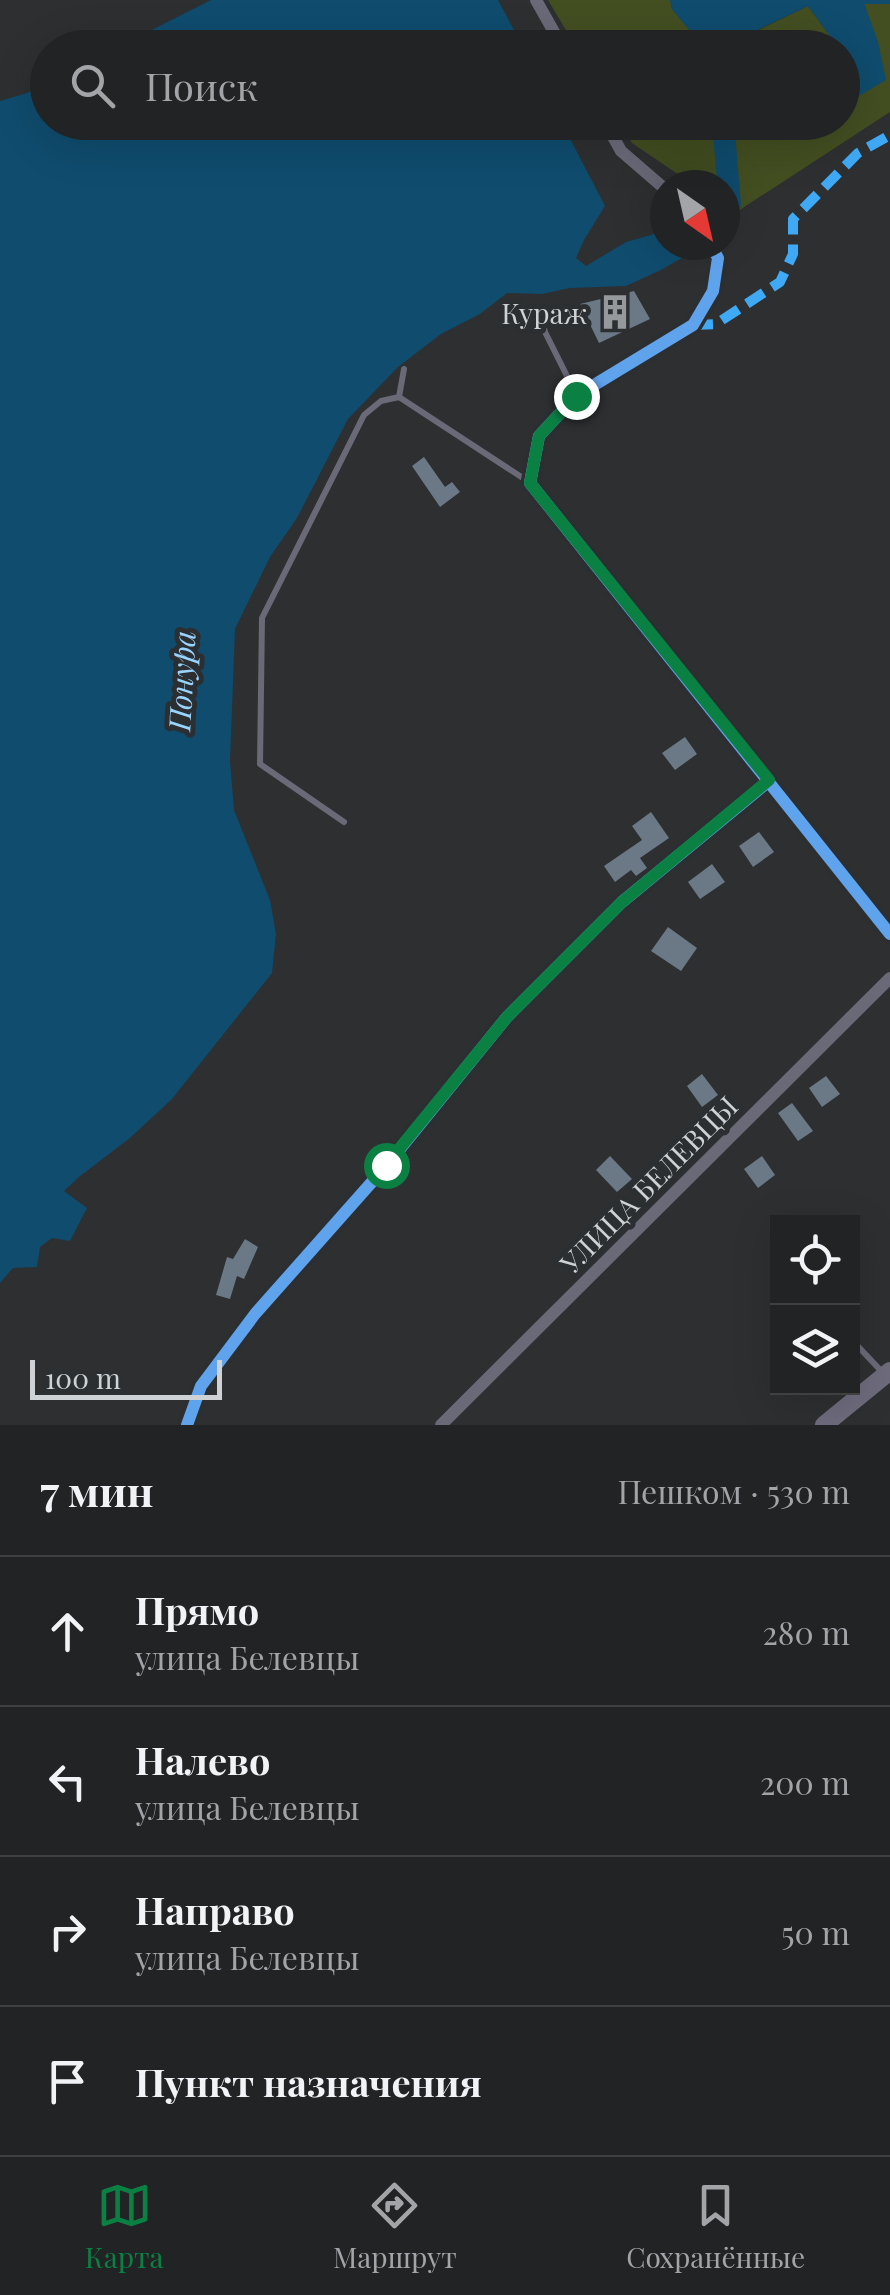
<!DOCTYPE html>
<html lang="ru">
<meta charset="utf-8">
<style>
body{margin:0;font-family:"Playfair Display",serif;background:#2a2b2d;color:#f1f3f6}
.controls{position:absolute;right:30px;bottom:30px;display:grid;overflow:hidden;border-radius:0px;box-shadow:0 10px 40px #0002}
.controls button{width:90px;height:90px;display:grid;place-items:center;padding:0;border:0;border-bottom:2px solid #3f4042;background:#222325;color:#f1f3f6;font:50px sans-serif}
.compass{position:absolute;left:650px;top:170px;width:90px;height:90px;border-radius:50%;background:#222325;box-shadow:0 10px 40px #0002;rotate:146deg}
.scale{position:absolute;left:30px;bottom:25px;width:192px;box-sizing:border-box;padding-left:10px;border:5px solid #cfd2d4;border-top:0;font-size:28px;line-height:35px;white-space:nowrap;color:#cfd2d4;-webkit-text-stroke:8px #2c2f32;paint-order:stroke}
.stop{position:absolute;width:30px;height:30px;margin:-22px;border:8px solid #0b8043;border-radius:50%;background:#fff}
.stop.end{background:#0b8043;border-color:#fff;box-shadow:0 2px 10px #0008}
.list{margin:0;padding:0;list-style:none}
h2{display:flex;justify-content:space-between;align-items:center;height:130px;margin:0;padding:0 40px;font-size:42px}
h2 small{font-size:32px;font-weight:400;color:#a2a4a7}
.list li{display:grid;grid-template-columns:65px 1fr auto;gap:30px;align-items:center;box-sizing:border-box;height:150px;padding:0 40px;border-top:2px solid #3f4042}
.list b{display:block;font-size:38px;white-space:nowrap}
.list p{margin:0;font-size:32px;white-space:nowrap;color:#a2a4a7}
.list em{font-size:32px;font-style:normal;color:#a2a4a7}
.icon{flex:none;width:55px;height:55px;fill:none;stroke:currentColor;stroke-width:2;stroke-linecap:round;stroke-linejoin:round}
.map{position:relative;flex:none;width:890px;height:1425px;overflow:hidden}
.search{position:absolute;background:#222325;box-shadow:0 10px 40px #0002;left:30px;right:30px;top:30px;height:110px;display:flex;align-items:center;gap:25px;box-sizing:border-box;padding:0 35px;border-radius:55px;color:#a2a4a7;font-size:38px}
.sheet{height:730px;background:#222325}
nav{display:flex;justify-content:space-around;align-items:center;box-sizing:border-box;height:140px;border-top:2px solid #3f4042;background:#222325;font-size:28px;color:#a2a4a7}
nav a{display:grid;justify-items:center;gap:5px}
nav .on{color:#0b8043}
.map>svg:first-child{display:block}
.green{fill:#434e21}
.water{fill:#0f4c6e}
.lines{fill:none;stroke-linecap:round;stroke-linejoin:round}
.stream{stroke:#0f4c6e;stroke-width:4}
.river{stroke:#0f4c6e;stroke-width:22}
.building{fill:#6a7985}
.service{stroke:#6a6978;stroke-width:6}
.minor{stroke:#6a6978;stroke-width:12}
.secondary{stroke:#6d6b7c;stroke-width:18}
.quiet{stroke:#3fa9f5;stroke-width:10;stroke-dasharray:20 10;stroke-linecap:butt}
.cycleway-casing{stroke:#2c2f32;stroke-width:19}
.cycleway{stroke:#60a3ed;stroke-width:12}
.route{stroke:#0b8043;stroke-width:12}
.labels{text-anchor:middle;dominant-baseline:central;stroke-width:10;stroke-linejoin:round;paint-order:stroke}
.poi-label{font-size:28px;fill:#cfd2d4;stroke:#2c2f32;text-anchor:end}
.street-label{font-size:28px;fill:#cfd2d4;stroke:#2c2f32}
.water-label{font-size:30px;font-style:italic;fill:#99d4fe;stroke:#2c2f32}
</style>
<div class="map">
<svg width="890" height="1425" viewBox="0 0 890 1425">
<rect width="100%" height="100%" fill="#2d2f31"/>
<!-- green -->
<g class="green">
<polygon points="548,0 670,0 672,9 704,47 576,47"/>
<polygon points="863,0 890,0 890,112 735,213 725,206 725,185 694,185 632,143 620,123 842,122 843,55 851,67"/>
<polygon points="808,6 838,47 721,48"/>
</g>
<!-- water -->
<g class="water">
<polygon points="211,0 498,0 523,47 118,47"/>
<polygon points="670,0 863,0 878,42 886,80 854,99 851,67 843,55 842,48 838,47 808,6 721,47 704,48 672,9"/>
<polygon points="47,83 48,122 562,123 605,206 584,240 576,258 586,266 626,242 665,231 665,245 683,245 682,258 661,270 626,286 570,288 542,294 507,293 480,314 441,334 398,367 348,419 297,518 270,557 235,629 230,761 234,810 270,900 276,934 272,973 172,1099 130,1138 79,1177 64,1191 87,1208 70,1241 52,1238 40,1247 37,1267 13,1268 0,1283 0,101 27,93"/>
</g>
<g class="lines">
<!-- stream -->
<polyline class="stream" points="863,2 890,2"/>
<!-- river -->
<polyline class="river" points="723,122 730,204"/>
</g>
<!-- building -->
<g class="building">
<polygon points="634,291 650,319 599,343 580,304"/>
<polygon points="424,457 445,487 452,482 460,492 440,507 412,466"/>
<polygon points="685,737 697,754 675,770 662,753"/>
<polygon points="651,812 669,838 640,858 647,868 636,876 631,870 615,882 604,866 642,840 632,826"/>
<polygon points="759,832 774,852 753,867 739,846"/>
<polygon points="712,864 725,882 700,899 688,882"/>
<polygon points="668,927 697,948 681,971 651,951"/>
<polygon points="702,1074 718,1095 702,1107 687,1086"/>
<polygon points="826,1076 840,1094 822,1107 809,1088"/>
<polygon points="792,1103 813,1131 798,1141 778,1113"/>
<polygon points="610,1156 632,1179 617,1192 596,1170"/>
<polygon points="762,1156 775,1175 758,1188 744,1169"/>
<polygon points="245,1239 258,1247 244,1279 237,1276 230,1299 216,1295 227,1257 233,1259"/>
</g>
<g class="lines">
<!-- service -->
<g class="service">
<polyline points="539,311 545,332 576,394"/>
<polyline points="399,397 404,369"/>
<polyline points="344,822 260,764 262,618 364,415 381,401 399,397 529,482"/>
<polyline points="852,1340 884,1374"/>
</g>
<!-- minor -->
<g class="minor">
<polyline points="536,0 563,48"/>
<polyline points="605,122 621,151 665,189"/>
<polyline points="711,245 718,258 713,291 693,325 576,396 539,436 530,483 890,934"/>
<polyline points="187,1425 201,1386 255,1314 387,1165 507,1017 622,902 769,781"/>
<polyline points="441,1425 890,978"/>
</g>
<!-- secondary -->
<polyline class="secondary" points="824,1425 890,1371"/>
<!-- quiet -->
<polyline class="quiet" points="693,325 716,324 780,282 793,254 793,219 858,153 890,135"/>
<defs>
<g id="cycleway">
<polyline points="711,245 718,258 713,291 693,325 576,396 539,436 530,483 890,934"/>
<polyline points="187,1425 201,1386 255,1314 387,1165 507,1017 622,902 769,781"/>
</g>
</defs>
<!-- cycleway casing -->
<use href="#cycleway" class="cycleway-casing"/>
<!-- cycleway -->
<use href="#cycleway" class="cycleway"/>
</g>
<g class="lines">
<!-- route -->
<polyline class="route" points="386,1165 507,1017 622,902 769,780 530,483 539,436 576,396"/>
</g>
<!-- icons -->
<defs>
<symbol id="building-bare" viewBox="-9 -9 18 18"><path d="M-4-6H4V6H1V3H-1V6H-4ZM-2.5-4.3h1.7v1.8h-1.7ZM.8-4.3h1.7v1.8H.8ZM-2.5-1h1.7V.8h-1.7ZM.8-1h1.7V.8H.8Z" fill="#96999b" stroke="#2c2f32" stroke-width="2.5" paint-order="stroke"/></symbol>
</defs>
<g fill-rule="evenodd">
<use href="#building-bare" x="590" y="287" width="50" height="50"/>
</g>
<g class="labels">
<!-- poi labels -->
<g class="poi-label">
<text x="587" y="312">Кураж</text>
</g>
<!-- street labels -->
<g class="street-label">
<text transform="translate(648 1184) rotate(-45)">УЛИЦА БЕЛЕВЦЫ</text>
</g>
<!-- water labels -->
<g class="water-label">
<text transform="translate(181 681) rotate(-87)">Понура</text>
</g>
</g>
</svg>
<div class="controls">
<button><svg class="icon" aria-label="locate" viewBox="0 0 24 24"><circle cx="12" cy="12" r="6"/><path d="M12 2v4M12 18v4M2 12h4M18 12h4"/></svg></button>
<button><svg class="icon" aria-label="layers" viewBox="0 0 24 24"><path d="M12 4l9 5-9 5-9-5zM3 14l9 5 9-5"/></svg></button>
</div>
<svg class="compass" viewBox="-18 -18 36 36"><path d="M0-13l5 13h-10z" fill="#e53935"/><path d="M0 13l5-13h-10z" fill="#a2a4a7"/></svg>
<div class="scale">100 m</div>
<div class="stop" style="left:386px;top:1165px"></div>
<div class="stop end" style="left:576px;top:396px"></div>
<div class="search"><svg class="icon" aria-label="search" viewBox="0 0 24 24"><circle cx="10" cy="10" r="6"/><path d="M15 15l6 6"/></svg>Поиск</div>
</div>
<section class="sheet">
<h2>7 мин<small>Пешком · 530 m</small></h2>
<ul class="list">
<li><svg class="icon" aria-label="ahead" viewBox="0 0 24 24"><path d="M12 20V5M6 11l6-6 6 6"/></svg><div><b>Прямо</b><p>улица Белевцы</p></div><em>280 m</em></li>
<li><svg class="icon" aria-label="left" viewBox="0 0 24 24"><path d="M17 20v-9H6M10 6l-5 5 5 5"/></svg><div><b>Налево</b><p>улица Белевцы</p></div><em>200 m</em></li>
<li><svg class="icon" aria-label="right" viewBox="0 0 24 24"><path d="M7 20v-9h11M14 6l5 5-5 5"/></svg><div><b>Направо</b><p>улица Белевцы</p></div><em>50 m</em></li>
<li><svg class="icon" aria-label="arrive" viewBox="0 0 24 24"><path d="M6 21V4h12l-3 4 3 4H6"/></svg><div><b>Пункт назначения</b></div></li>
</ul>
</section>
<nav>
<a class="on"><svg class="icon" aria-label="map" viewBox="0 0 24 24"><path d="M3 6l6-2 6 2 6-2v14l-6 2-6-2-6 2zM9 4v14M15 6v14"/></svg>Карта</a>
<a><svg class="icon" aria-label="directions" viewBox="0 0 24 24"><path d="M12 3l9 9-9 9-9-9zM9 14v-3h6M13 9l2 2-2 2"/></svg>Маршрут</a>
<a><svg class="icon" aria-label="saved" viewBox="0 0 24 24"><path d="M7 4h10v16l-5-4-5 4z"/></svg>Сохранённые</a>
</nav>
